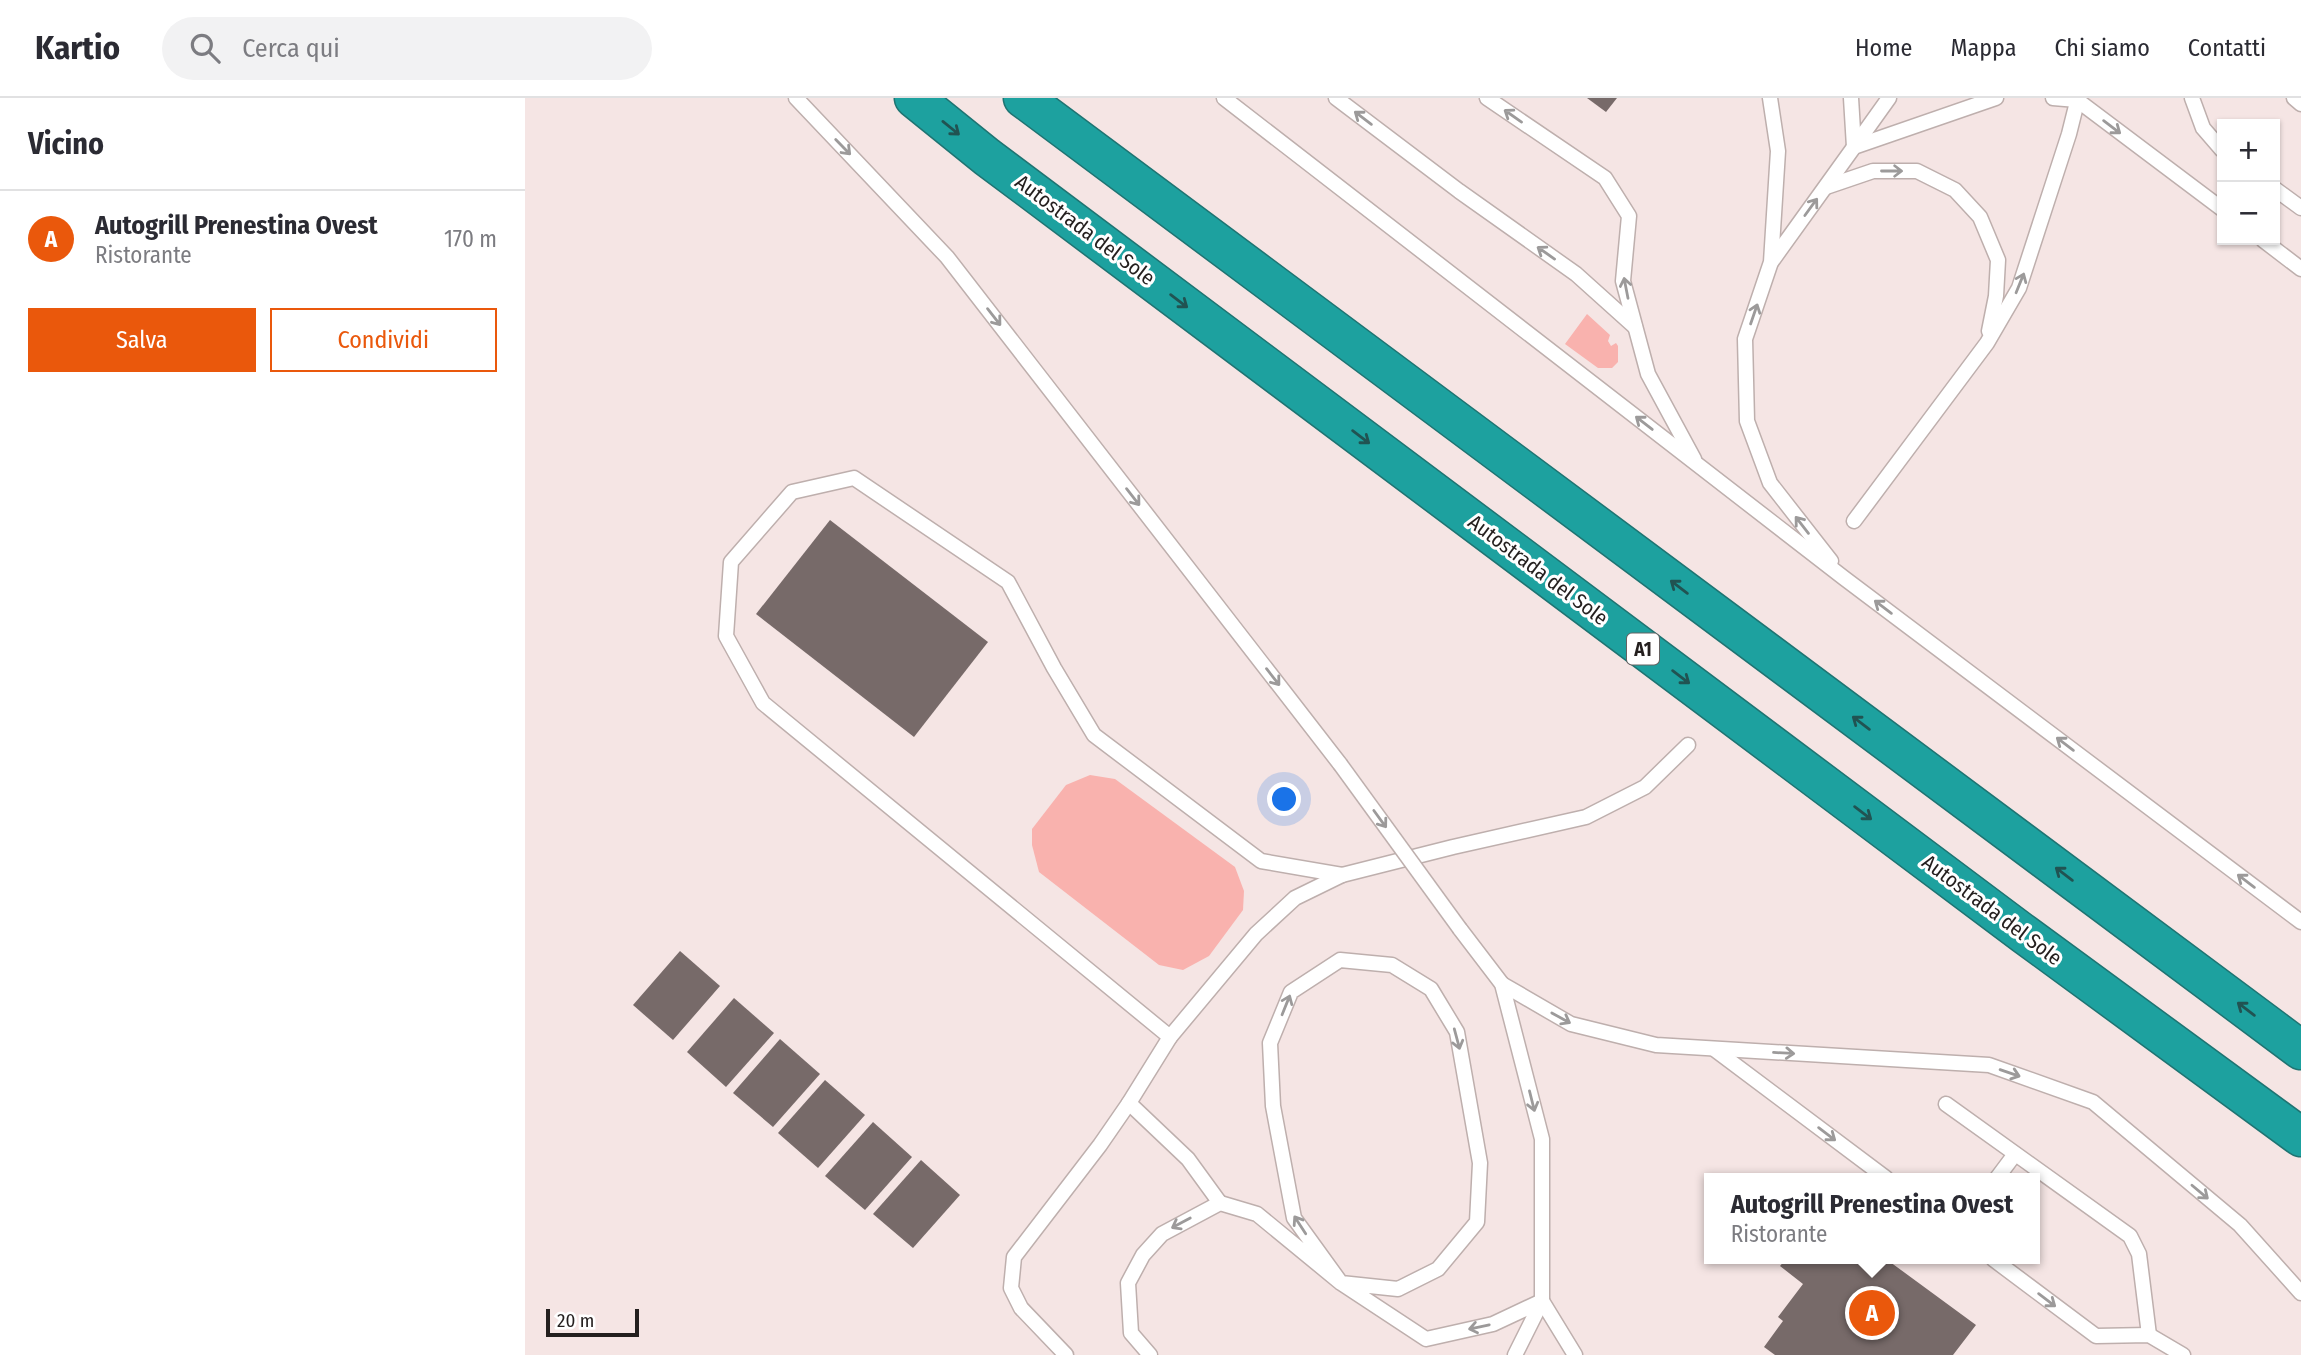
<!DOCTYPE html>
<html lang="it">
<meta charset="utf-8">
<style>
body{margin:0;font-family:"Fira Sans Condensed",sans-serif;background:#f2f2f3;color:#2b2b33}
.controls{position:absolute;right:21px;top:21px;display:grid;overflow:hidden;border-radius:0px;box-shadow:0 2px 5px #0004}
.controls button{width:63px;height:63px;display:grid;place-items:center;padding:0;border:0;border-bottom:2px solid #e1e1e2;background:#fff;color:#2b2b33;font:35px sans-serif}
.scale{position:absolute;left:21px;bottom:18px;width:93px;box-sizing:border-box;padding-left:7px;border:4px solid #241f1e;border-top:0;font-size:19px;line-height:24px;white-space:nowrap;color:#241f1e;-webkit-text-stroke:5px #fff;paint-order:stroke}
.you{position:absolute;left:760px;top:702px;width:24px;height:24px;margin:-18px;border:5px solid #fff;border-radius:50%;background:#1a73e8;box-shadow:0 0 0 10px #1a73e833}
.badge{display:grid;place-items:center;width:46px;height:46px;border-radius:50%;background:#ea580c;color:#fff;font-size:23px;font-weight:700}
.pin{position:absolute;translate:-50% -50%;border:4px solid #fff;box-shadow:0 2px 7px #0006}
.popup{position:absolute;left:1179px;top:1075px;width:336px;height:91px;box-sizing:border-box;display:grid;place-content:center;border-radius:0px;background:#fff;filter:drop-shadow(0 2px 5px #0005);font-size:23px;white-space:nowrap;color:#7c7c81}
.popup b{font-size:26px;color:#2b2b33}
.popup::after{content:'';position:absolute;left:50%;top:100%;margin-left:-14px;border:14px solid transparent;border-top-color:#fff}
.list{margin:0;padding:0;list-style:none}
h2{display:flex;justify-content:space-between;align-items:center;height:91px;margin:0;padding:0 28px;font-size:30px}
h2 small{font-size:23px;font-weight:400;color:#7c7c81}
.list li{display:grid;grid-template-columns:46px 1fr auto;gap:21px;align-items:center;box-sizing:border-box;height:98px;padding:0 28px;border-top:2px solid #e1e1e2}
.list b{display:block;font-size:26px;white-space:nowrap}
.list p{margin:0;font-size:23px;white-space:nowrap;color:#7c7c81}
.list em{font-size:23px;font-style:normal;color:#7c7c81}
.actions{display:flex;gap:14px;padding:21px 28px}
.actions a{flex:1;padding:16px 0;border:2px solid #ea580c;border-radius:0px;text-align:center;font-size:24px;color:#ea580c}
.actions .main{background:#ea580c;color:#fff}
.icon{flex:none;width:38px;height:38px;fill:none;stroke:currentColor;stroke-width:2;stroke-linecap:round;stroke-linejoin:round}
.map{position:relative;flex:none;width:1776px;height:1257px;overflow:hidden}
header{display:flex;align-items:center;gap:42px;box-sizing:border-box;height:98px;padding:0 35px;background:#fff;border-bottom:2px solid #e1e1e2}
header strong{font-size:33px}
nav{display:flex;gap:38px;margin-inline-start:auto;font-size:24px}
.search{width:490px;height:63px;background:#f2f2f3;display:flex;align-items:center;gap:18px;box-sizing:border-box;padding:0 24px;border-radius:38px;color:#7c7c81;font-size:26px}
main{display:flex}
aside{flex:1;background:#fff}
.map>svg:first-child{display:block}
.green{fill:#f9b2ae}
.building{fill:#776a69}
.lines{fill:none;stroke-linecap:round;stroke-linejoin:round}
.lane-casing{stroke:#beafad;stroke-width:17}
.highway-casing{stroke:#1f7472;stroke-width:41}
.lane{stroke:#fff;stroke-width:14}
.highway{stroke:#1da19f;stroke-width:38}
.lane-bridge-casing{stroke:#beafad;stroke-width:17;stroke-linecap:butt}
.lane-bridge{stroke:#fff;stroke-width:14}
.oneway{stroke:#9c9a9a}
.oneway2{stroke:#215352}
.labels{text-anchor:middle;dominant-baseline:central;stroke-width:6;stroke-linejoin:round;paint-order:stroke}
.shield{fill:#fff;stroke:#666262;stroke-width:2}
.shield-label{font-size:19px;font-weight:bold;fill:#241f1e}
.street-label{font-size:21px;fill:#241f1e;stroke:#fff}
</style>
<header>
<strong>Kartio</strong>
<div class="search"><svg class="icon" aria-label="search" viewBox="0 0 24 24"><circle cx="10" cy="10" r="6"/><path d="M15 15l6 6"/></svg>Cerca qui</div>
<nav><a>Home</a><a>Mappa</a><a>Chi siamo</a><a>Contatti</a></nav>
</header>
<main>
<aside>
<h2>Vicino<small></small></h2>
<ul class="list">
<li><span class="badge">A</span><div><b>Autogrill Prenestina Ovest</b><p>Ristorante</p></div><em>170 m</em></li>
</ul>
<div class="actions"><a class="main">Salva</a><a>Condividi</a></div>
</aside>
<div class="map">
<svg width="1776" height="1257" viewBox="0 0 1776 1257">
<rect width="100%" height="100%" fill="#f5e5e4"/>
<!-- green -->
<g class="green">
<polygon points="1062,216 1085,237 1083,243 1086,248 1091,245 1093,248 1093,264 1087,270 1073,270 1040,246"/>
<polygon points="565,677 590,681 710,769 719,793 718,812 684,858 658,872 634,867 514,774 507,747 507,731 541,687"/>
</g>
<!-- building -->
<g class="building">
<polygon points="1062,0 1092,0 1081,14"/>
<polygon points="305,422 463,544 389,639 231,516"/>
<polygon points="155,853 195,888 148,942 108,907"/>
<polygon points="209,900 249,935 201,989 162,954"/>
<polygon points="255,941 295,976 248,1029 208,995"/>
<polygon points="300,982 340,1017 293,1070 253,1035"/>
<polygon points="348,1024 387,1059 340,1112 300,1078"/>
<polygon points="396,1062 435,1097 388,1150 348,1116"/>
<polygon points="1261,1161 1361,1161 1451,1227 1428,1257 1250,1257 1239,1249 1258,1223 1253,1219 1278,1186 1255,1168"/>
</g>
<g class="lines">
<defs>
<g id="lane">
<polyline points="271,0 422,159 815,666"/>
<polyline points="699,0 1319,480 1776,824"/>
<polyline points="811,0 934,93 1051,176 1110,229"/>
<polyline points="962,0 1080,80 1104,118 1098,183 1123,276 1169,361"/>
<polyline points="1245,0 1253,53 1246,164 1220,241 1222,323 1245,385 1306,463"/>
<polyline points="1326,0 1329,49"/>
<polyline points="1528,0 1552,2 1697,111"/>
<polyline points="1667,0 1678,30 1697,52"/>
<polyline points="1769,0 1776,6"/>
<polyline points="1329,49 1364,0"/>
<polyline points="1301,89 1348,73 1392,73 1430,92 1455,119 1473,162 1471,198 1464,233"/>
<polyline points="1750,91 1776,110"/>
<polyline points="1738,142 1776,171"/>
<polyline points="1247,163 1329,49 1471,0"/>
<polyline points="1329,423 1462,245 1494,190 1544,36 1553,0"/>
<polyline points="935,831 977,886 1017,1041 1017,1203 990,1257"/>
<polyline points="977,886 1046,926 1131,947 1464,967 1568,1004 1715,1127 1776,1195"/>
<polyline points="645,939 238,605 201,538 206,464 267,394 329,380 483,484 529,570 569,637 736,763 817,777"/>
<polyline points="1189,951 1361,1080"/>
<polyline points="1421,1006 1605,1138 1614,1156 1624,1237"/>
<polyline points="1472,1080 1490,1056"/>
<polyline points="695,1105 663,1061 604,1005 645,939 731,836 770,800 817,777 928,749 1061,719 1120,689 1163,647"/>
<polyline points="1468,1161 1571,1238 1624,1237 1658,1257"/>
<polyline points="541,1257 496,1210 486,1190 489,1159 575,1047 604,1005"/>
<polyline points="625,1257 606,1235 603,1185 618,1157 637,1136 695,1105 732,1116 816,1185 873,1191 913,1171 952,1124 955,1065 932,934 906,891 867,867 815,862 766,894 745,945 748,1008 769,1120 816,1185 901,1241 968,1226 1017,1203 1050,1257"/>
</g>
<g id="highway">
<polyline points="389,0 462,59 1499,836 1776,1039"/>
<polyline points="498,0 1776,952"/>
</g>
</defs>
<!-- lane casing -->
<use href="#lane" class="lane-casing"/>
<!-- highway casing -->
<use href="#highway" class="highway-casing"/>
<!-- lane -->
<use href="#lane" class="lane"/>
<!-- highway -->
<use href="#highway" class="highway"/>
<defs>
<polyline id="lane-bridge" points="815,666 935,831"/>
</defs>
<!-- lane-bridge casing -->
<use href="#lane-bridge" class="lane-bridge-casing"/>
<!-- lane-bridge -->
<use href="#lane-bridge" class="lane-bridge"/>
</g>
<!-- one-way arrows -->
<defs><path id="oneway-shaft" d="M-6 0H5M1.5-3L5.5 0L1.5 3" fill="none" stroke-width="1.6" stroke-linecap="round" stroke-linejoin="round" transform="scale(1.75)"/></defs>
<g class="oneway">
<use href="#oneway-shaft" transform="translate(988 18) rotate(-145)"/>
<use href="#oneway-shaft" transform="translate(838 20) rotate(-143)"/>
<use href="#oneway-shaft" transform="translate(1587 29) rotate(37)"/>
<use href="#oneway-shaft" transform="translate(318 49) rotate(46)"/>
<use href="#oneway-shaft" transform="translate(1367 73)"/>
<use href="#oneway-shaft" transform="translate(1286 109) rotate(-54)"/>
<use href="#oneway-shaft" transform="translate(1021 155) rotate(-145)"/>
<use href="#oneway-shaft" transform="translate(1495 185) rotate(-68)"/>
<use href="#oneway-shaft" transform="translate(1101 190) rotate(-101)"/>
<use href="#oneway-shaft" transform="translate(1229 216) rotate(-71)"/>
<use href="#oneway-shaft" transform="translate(469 219) rotate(52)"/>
<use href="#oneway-shaft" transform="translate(1119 325) rotate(-142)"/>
<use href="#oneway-shaft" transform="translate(608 399) rotate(52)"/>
<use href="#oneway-shaft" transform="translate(1277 427) rotate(-128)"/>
<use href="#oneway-shaft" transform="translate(1358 509) rotate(-143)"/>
<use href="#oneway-shaft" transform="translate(748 579) rotate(52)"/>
<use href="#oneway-shaft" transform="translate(1540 646) rotate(-143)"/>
<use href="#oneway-shaft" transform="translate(855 721) rotate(54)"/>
<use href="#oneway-shaft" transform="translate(1721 783) rotate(-143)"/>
<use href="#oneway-shaft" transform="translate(761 907) rotate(-68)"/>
<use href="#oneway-shaft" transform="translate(1036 920) rotate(29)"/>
<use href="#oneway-shaft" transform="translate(932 941) rotate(75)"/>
<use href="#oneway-shaft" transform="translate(1259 955) rotate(3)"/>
<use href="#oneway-shaft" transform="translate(1485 975) rotate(19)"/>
<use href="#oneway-shaft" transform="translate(1007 1003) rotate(76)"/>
<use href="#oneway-shaft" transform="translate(1302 1036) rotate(37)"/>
<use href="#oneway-shaft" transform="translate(1675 1094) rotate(40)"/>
<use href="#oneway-shaft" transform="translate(656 1125) rotate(152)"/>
<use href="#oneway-shaft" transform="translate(775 1127) rotate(-123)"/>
<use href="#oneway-shaft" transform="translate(1522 1202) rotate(37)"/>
<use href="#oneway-shaft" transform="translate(954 1229) rotate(168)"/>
</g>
<g class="oneway2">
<use href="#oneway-shaft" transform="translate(426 30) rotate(39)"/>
<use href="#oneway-shaft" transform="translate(654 203) rotate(37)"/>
<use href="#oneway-shaft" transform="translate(836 339) rotate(37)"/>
<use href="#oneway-shaft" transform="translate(1154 489) rotate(-143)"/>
<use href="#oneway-shaft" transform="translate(1156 579) rotate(37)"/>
<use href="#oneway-shaft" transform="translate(1336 625) rotate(-143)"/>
<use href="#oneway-shaft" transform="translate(1338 715) rotate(37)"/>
<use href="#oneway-shaft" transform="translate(1539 776) rotate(-143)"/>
<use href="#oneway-shaft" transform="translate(1721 911) rotate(-143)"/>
</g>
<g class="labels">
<!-- shield labels -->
<rect class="shield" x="1102" y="535.5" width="32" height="31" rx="5"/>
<g class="shield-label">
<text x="1118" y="551">A1</text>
</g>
<!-- street labels -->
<g class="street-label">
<text transform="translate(560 132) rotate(37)">Autostrada del Sole</text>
<text transform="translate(1013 472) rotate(37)">Autostrada del Sole</text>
<text transform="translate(1467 812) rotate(37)">Autostrada del Sole</text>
</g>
</g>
</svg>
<div class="controls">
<button>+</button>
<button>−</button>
</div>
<div class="scale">20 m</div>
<div class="you"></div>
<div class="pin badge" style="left:1347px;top:1215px">A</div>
<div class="popup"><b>Autogrill Prenestina Ovest</b>Ristorante</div>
</div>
</main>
